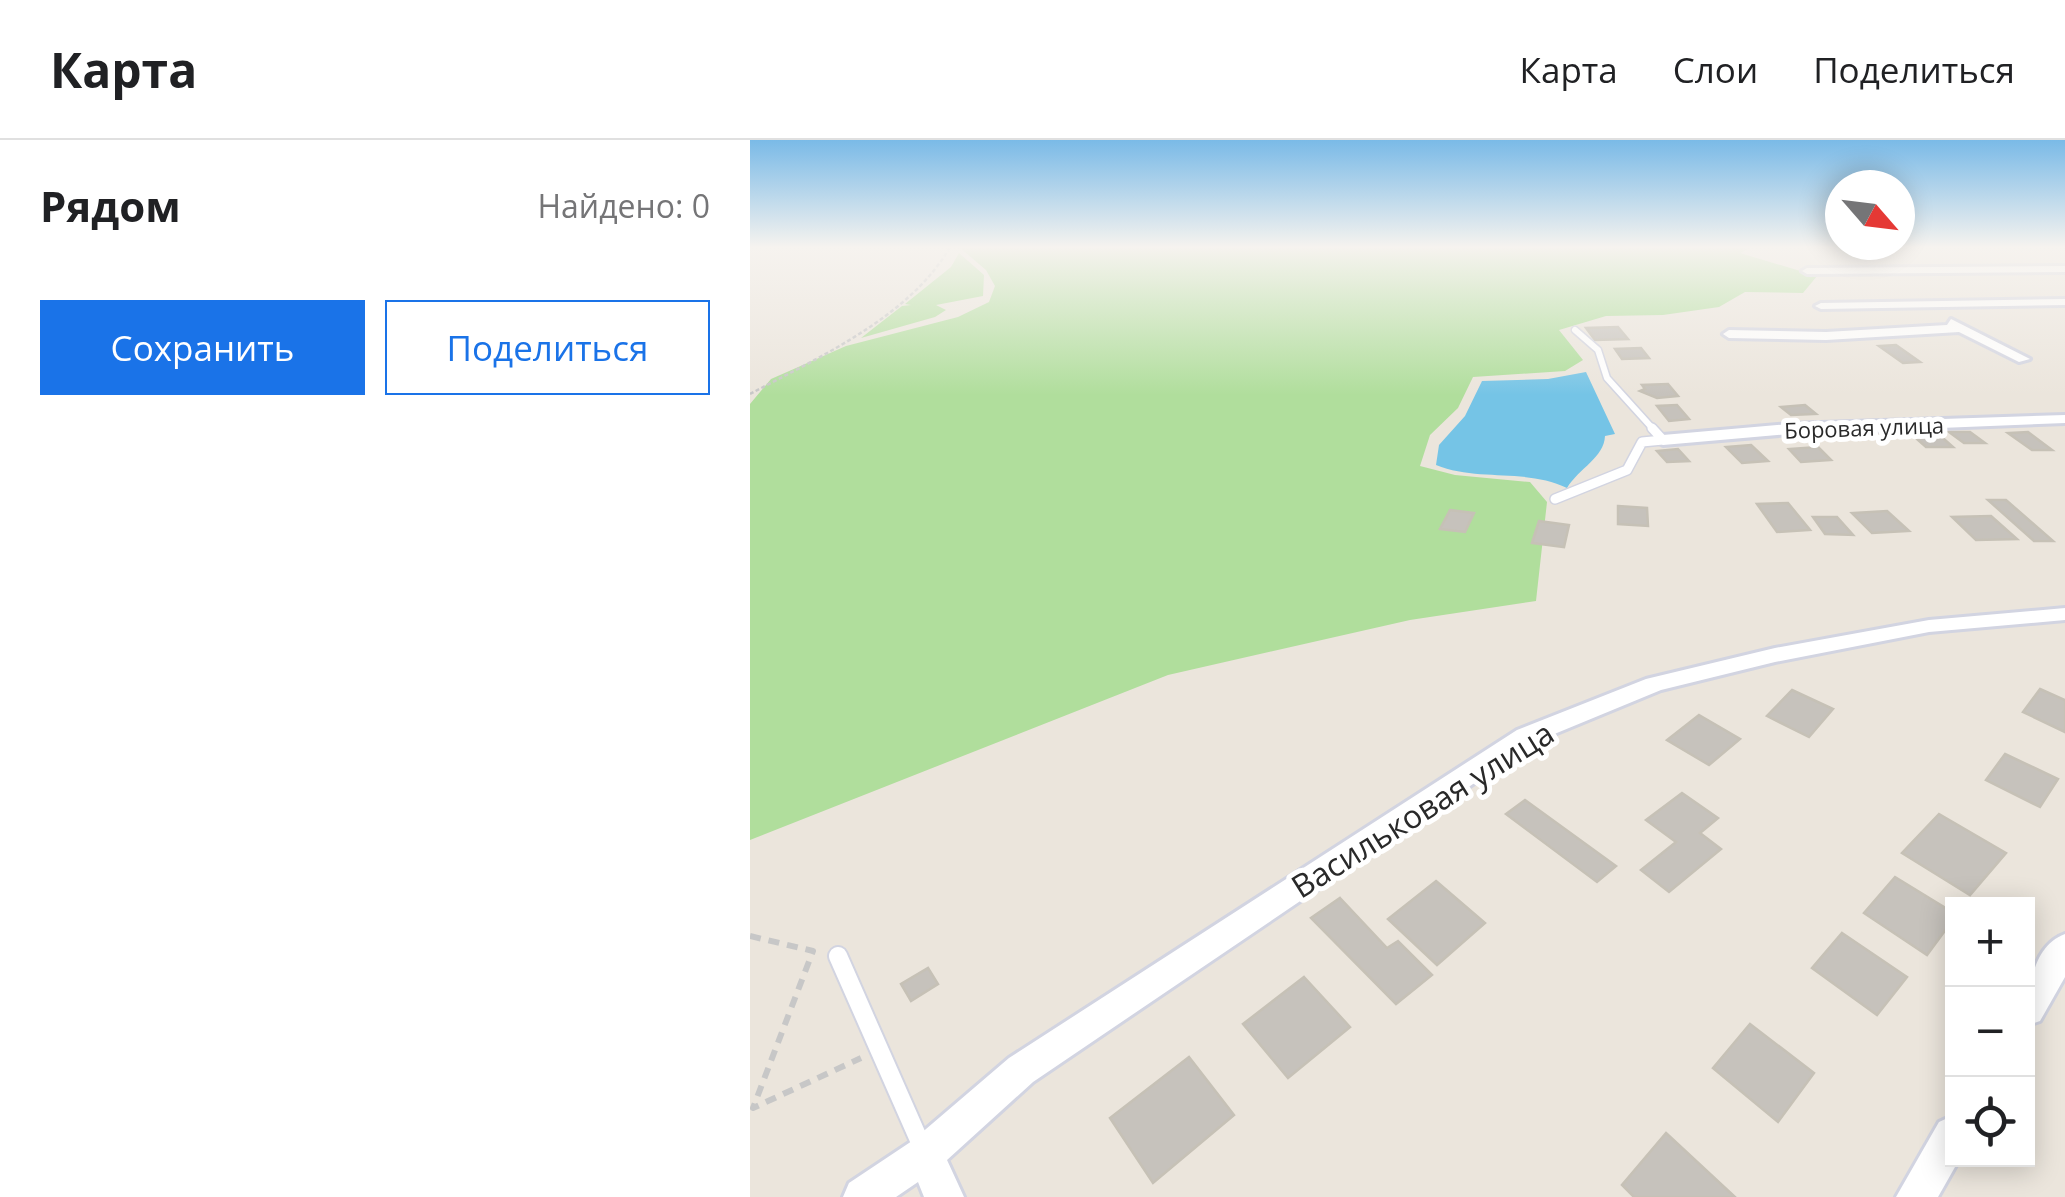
<!DOCTYPE html>
<html lang="ru">
<meta charset="utf-8">
<style>
body{margin:0;font-family:"Open Sans",sans-serif;background:#f6f6f6;color:#202124}
.controls{position:absolute;right:30px;bottom:30px;display:grid;overflow:hidden;border-radius:0px;box-shadow:0 5px 25px #0003}
.controls button{width:90px;height:90px;display:grid;place-items:center;padding:0;border:0;border-bottom:2px solid #e0e0e0;background:#fff;color:#202124;font:50px sans-serif}
.compass{position:absolute;left:1075px;top:30px;width:90px;height:90px;border-radius:50%;background:#fff;box-shadow:0 5px 25px #0003;rotate:118deg}
.list{margin:0;padding:0;list-style:none}
h2{display:flex;justify-content:space-between;align-items:center;height:130px;margin:0;padding:0 40px;font-size:42px}
h2 small{font-size:32px;font-weight:400;color:#757577}
.actions{display:flex;gap:20px;padding:30px 40px}
.actions a{flex:1;padding:22px 0;border:2px solid #1a73e8;border-radius:0px;text-align:center;font-size:35px;color:#1a73e8}
.actions .main{background:#1a73e8;color:#fff}
.icon{flex:none;width:55px;height:55px;fill:none;stroke:currentColor;stroke-width:2;stroke-linecap:round;stroke-linejoin:round}
.map{position:relative;flex:none;width:1315px;height:1057px;overflow:hidden}
header{display:flex;align-items:center;gap:60px;box-sizing:border-box;height:140px;padding:0 50px;background:#fff;border-bottom:2px solid #e0e0e0}
header strong{font-size:48px}
nav{display:flex;gap:55px;margin-inline-start:auto;font-size:35px}
main{display:flex}
aside{flex:1;background:#fff}
.map>svg:first-child{display:block}
.green{fill:#b0de9c}
.water{fill:#75c4e6}
.building{fill:#c6c2bc;stroke:#c6c1b6;stroke-width:2.5}
.lines{fill:none;stroke-linecap:round;stroke-linejoin:round}
.service-far2-casing{stroke:#d2d4e1;stroke-width:9}
.service-far1-casing{stroke:#d2d4e1;stroke-width:12}
.service-casing{stroke:#d2d4e1;stroke-width:22}
.minor-casing{stroke:#d2d4e1;stroke-width:6}
.path-far1{stroke:#c7c7c7;stroke-width:2.5;stroke-dasharray:4 2.5;stroke-linecap:butt}
.path{stroke:#c7c7c7;stroke-width:6;stroke-dasharray:11 8;stroke-linecap:butt}
.service-far2{stroke:#fff;stroke-width:6}
.service-far1{stroke:#fff;stroke-width:9}
.service{stroke:#fff;stroke-width:18}
.minor{fill:#fff;fill-rule:evenodd}
.labels{text-anchor:middle;dominant-baseline:central;stroke-width:10;stroke-linejoin:round;paint-order:stroke}
.far-street-label{font-size:22px;fill:#292929;stroke:#fff}
.near-street-label{font-size:32px;fill:#292929;stroke:#fff}
</style>
<header>
<strong>Карта</strong>
<nav><a>Карта</a><a>Слои</a><a>Поделиться</a></nav>
</header>
<main>
<aside>
<h2>Рядом<small>Найдено: 0</small></h2>
<ul class="list">
</ul>
<div class="actions"><a class="main">Сохранить</a><a>Поделиться</a></div>
</aside>
<div class="map">
<svg width="1315" height="1057" viewBox="0 0 1315 1057">
<rect width="100%" height="100%" fill="#ebe5dc"/>
<!-- green -->
<g class="green">
<polygon points="209,107 1002,107 990,113 1067,136 1053,153 995,152 969,167 913,175 856,176 809,190 833,220 815,231 723,237 708,268 680,295 670,326 705,335 780,342 797,362 786,461 660,480 418,535 0,700 0,264 21,239 96,206 208,177 239,162 245,146 236,130"/>
<polygon points="209,113 234,135 233,156 186,165 196,170 185,177 111,198 152,166 161,165 155,164 201,127"/>
</g>
<!-- water -->
<path class="water" d="M836 232 865 294 855 296C854 318 829 328 817 348 776 328 728 342 686 325L689 305 715 276 732 241 798 239Z"/>
<!-- building -->
<g class="building">
<polygon points="868,187 878,199 845,200 836,188"/>
<polygon points="1146,205 1170,222 1153,223 1129,206"/>
<polygon points="891,208 899,218 872,219 865,209"/>
<polygon points="918,244 928,256 907,258 890,251 895,249 892,245"/>
<polygon points="927,265 939,279 919,281 907,266"/>
<polygon points="1055,265 1066,274 1041,275 1031,267"/>
<polygon points="1186,292 1203,307 1176,307 1160,293"/>
<polygon points="1199,292 1220,292 1235,303 1214,303"/>
<polygon points="1278,292 1302,310 1282,310 1258,293"/>
<polygon points="1001,305 1018,321 992,323 976,307"/>
<polygon points="1068,307 1081,320 1051,322 1039,309"/>
<polygon points="928,309 939,321 917,322 907,311"/>
<polygon points="1238,360 1256,360 1303,401 1284,401"/>
<polygon points="1038,363 1060,390 1027,392 1007,364"/>
<polygon points="868,366 897,368 898,386 868,384"/>
<polygon points="700,370 724,373 715,392 690,389"/>
<polygon points="1137,371 1159,391 1122,393 1102,373"/>
<polygon points="1241,376 1267,399 1226,400 1202,377"/>
<polygon points="1063,377 1087,377 1103,395 1075,394"/>
<polygon points="789,381 819,385 814,407 782,403"/>
<polygon points="1290,549 1315,560 1315,592 1273,572"/>
<polygon points="1042,550 1083,569 1059,597 1017,576"/>
<polygon points="949,575 990,599 959,625 917,600"/>
<polygon points="1255,614 1308,639 1290,667 1236,640"/>
<polygon points="932,653 968,678 950,693 971,709 919,752 891,730 926,702 896,680"/>
<polygon points="775,660 866,726 847,742 756,674"/>
<polygon points="1189,674 1256,713 1220,755 1152,713"/>
<polygon points="1145,737 1202,772 1202,781 1177,815 1114,773"/>
<polygon points="686,741 735,783 687,825 638,779"/>
<polygon points="590,758 637,808 648,801 682,835 646,864 561,778"/>
<polygon points="1092,793 1157,837 1127,875 1062,828"/>
<polygon points="178,828 188,844 161,861 151,844"/>
<polygon points="554,837 600,887 538,938 493,884"/>
<polygon points="1000,884 1064,933 1028,982 963,928"/>
<polygon points="439,917 484,975 403,1043 360,978"/>
<polygon points="916,993 985,1057 884,1057 872,1045"/>
</g>
<g class="lines">
<defs>
<polyline id="service-far2" points="825,190 848,210 857,238 904,290"/>
<polyline id="service-far1" points="805,359 877,330 892,302 913,300 902,288"/>
<polyline id="service" points="88,816 173,1009"/>
<g id="minor">
<polygon points="1315,126 1315,132 1057,134 1052,131 1057,128"/>
<polygon points="1315,159 1315,165 1071,169 1065,166 1071,163"/>
<polygon points="1201,179 1280,219 1269,222 1209,192 1076,200 979,198 973,194 979,190 1076,192 1197,185"/>
<polygon points="1315,275 1315,283 1040,294 913,305 905,300 913,295 1040,284"/>
<polygon points="1315,468 1315,480 1179,492 1025,522 911,550 785,602 283,942 197,1020 214,1057 174,1057 168,1042 146,1057 93,1057 99,1043 162,1001 259,918 767,590 896,539 1025,508 1179,480"/>
<path d="M1315 794V837L1290 881 1278 885C1278 854 1280 807 1315 794Z"/>
<polygon points="1202,976 1202,1020 1209,1020 1188,1057 1146,1057 1189,982"/>
</g>
</defs>
<!-- service-far2 casing -->
<use href="#service-far2" class="service-far2-casing"/>
<!-- service-far1 casing -->
<use href="#service-far1" class="service-far1-casing"/>
<!-- service casing -->
<use href="#service" class="service-casing"/>
<!-- minor casing -->
<use href="#minor" class="minor-casing"/>
<!-- path-far1 -->
<path class="path-far1" d="M0 254C69 217 160 177 200 107"/>
<!-- path -->
<polyline class="path" points="0,796 63,811 3,968 111,918"/>
<!-- service-far2 -->
<use href="#service-far2" class="service-far2"/>
<!-- service-far1 -->
<use href="#service-far1" class="service-far1"/>
<!-- service -->
<use href="#service" class="service"/>
<!-- minor -->
<use href="#minor" class="minor"/>
</g>
<!-- sky -->
<linearGradient id="sky" x2="0" y2="1"><stop stop-color="#7abae7"/><stop offset="0.42" stop-color="#f6f3ef"/><stop offset="1" stop-color="#f6f3ef" stop-opacity="0"/></linearGradient>
<rect width="1315" height="255" fill="url(#sky)"/>
<g class="labels">
<!-- far-street labels -->
<g class="far-street-label">
<text transform="translate(1114 287) rotate(-2)">Боровая улица</text>
</g>
<!-- near-street labels -->
<g class="near-street-label">
<text transform="translate(672 669) rotate(-32)">Васильковая улица</text>
</g>
</g>
</svg>
<div class="controls">
<button>+</button>
<button>−</button>
<button><svg class="icon" aria-label="locate" viewBox="0 0 24 24"><circle cx="12" cy="12" r="6"/><path d="M12 2v4M12 18v4M2 12h4M18 12h4"/></svg></button>
</div>
<svg class="compass" viewBox="-18 -18 36 36"><path d="M0-13l5 13h-10z" fill="#e53935"/><path d="M0 13l5-13h-10z" fill="#757577"/></svg>
</div>
</main>
